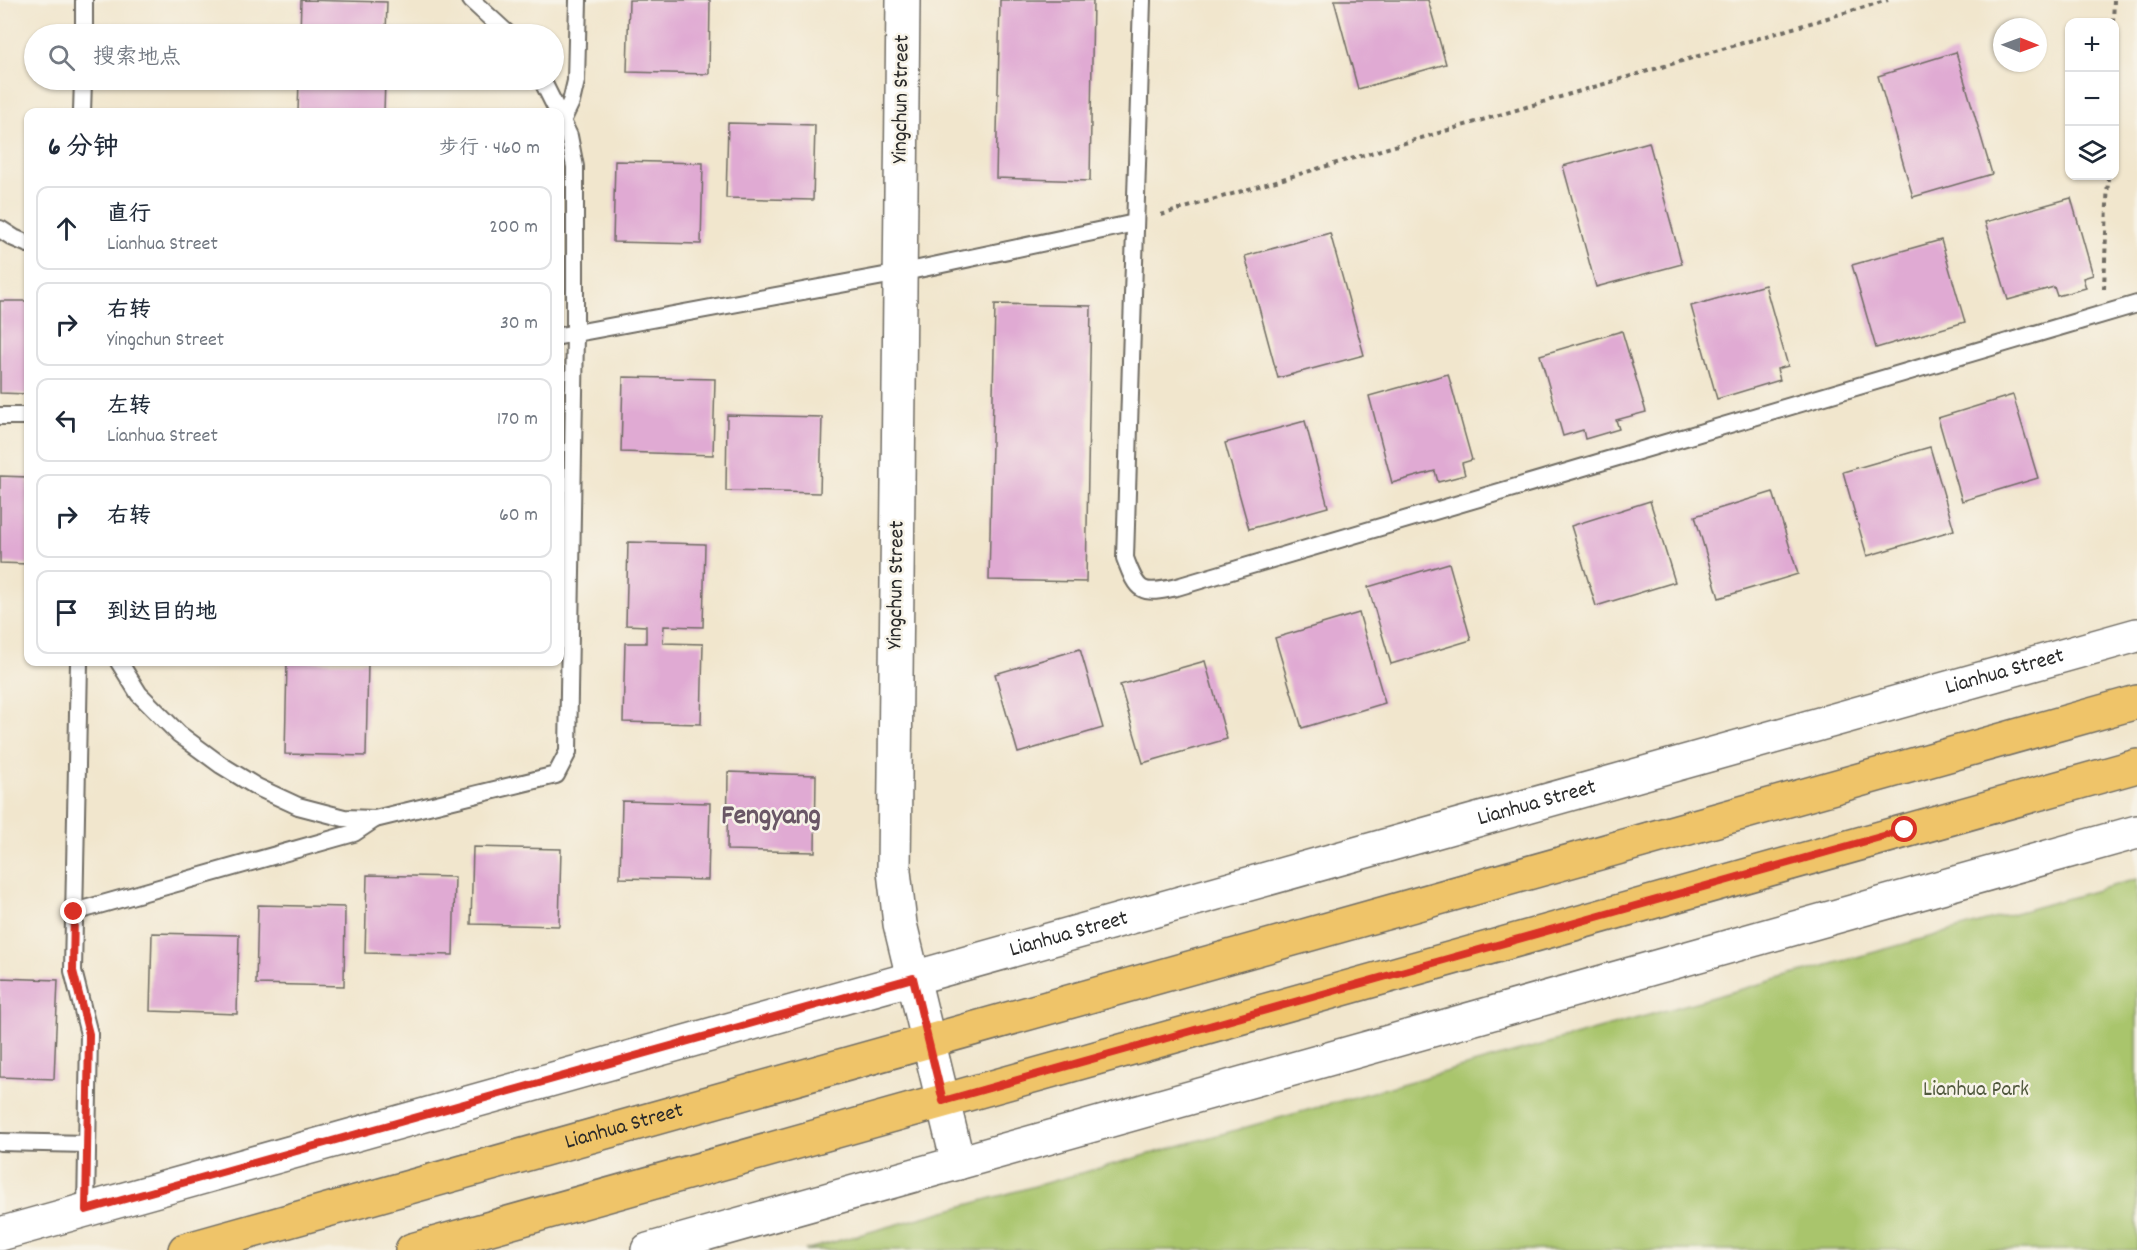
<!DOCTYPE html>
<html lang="zh">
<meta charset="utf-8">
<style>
body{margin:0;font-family:Dekko,"LXGW WenKai TC",sans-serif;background:#f2f2f3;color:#1f2937}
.controls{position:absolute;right:18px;top:18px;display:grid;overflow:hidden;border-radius:12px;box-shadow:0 2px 4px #0004}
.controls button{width:54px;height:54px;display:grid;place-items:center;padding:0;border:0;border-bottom:2px solid #e0e1e3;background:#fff;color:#1f2937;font:30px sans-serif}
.compass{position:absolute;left:1993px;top:18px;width:54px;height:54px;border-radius:50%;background:#fff;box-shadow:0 2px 4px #0004;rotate:91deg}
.stop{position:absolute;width:18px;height:18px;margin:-14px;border:4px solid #d93025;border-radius:50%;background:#fff}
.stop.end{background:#d93025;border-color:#fff;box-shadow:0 2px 6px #0008}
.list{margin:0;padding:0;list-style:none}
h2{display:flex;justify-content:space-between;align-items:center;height:78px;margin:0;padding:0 24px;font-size:26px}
h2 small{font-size:20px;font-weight:400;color:#747a83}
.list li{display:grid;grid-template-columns:39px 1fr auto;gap:18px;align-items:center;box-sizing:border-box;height:84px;margin:0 12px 12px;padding:0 12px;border:2px solid #e0e1e3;border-radius:12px}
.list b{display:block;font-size:22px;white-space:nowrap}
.list p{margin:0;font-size:20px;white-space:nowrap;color:#747a83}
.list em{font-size:20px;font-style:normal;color:#747a83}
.icon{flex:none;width:33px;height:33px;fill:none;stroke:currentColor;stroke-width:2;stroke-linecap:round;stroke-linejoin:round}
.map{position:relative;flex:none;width:2137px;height:1250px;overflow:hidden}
.search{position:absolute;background:#fff;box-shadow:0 2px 4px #0004;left:24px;top:24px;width:540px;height:66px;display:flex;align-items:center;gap:15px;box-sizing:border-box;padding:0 21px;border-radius:33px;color:#747a83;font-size:22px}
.panel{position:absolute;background:#fff;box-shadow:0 2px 4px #0004;left:24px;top:108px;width:540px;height:558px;border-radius:12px}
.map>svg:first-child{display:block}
.green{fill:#a9c56c;stroke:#6a784c;stroke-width:1.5}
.building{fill:#e0aad3}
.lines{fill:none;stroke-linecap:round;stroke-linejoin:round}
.service-casing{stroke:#706c64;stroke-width:20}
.minor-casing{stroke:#706c64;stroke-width:36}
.tertiary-casing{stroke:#706c64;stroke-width:36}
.primary-casing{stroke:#706c64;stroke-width:36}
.path{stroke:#706c64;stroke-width:4;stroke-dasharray:4.5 4.5;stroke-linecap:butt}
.service{stroke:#fff;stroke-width:16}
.minor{stroke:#fff;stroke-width:33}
.tertiary{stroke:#fff;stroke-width:33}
.primary{stroke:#efc469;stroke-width:33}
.route{stroke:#d93025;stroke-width:8}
.labels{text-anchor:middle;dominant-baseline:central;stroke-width:5;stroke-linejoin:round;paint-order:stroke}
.street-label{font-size:22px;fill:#2b2b2b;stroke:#f7f3e8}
.park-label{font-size:22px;fill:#51593e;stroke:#f7f3e8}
.district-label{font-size:28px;font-weight:bold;fill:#6a5766;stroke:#f7f3e8}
</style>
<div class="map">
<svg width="2137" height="1250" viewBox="0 0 2137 1250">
<rect width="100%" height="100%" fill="#f7f3e8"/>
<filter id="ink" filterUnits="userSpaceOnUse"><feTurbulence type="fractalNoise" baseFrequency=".0167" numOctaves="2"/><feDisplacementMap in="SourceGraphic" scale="12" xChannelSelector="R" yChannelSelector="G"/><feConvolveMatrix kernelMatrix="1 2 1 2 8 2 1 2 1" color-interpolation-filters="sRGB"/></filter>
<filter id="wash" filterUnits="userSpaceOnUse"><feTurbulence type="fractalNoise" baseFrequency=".008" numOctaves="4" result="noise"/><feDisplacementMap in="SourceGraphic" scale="24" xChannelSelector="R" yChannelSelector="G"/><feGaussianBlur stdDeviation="1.35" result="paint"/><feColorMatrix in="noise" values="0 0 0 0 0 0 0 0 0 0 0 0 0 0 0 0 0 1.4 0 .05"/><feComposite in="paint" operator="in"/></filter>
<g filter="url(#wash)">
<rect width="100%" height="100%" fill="#f1e6cd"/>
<!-- green -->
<polygon class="green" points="2137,879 2137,1250 805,1250"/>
<g id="blocks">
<!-- building -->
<g class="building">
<polygon points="301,0 387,2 386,34 300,34"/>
<polygon points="629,0 710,0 709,74 627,72"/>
<polygon points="1000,0 1093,0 1090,181 996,178"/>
<polygon points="1334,0 1428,0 1446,64 1358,89"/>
<polygon points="1956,52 1992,174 1913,197 1878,76"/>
<polygon points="299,80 385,80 384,112 298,112"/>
<polygon points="728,123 815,125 813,200 726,198"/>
<polygon points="1649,142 1682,264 1596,287 1563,166"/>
<polygon points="615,161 703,163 701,244 613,242"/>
<polygon points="2071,198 2093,275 2083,278 2086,288 2057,296 2054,287 2008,300 1985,222"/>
<polygon points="1330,233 1364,355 1278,378 1245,256"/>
<polygon points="1941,240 1965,322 1876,348 1852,265"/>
<polygon points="1765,285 1788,366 1777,369 1780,380 1717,399 1691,306"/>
<polygon points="0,301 28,301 28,394 0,393"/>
<polygon points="995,304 1091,306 1086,582 989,580"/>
<polygon points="1622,331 1646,412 1616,420 1619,429 1585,439 1583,430 1563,436 1540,355"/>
<polygon points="1448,374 1472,460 1462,463 1465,475 1438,482 1435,471 1392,483 1369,396"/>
<polygon points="623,377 715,379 713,455 621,452"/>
<polygon points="2013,395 2038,478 1962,501 1938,418"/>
<polygon points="727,415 822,417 820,493 726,491"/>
<polygon points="1305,421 1328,507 1249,529 1225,443"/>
<polygon points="1930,447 1954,530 1867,556 1843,472"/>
<polygon points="0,476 28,477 28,564 0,563"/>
<polygon points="1773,492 1798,574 1719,598 1695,516"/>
<polygon points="1650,501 1675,582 1596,606 1571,526"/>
<polygon points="628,542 705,544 703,627 664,626 663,643 703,644 701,724 623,722 625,643 646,643 646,626 626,625"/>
<polygon points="1449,563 1471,640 1391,664 1368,587"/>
<polygon points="1359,613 1385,703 1302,728 1275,638"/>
<polygon points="1080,649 1103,728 1018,753 995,674"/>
<polygon points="1205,661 1227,739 1143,763 1120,685"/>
<polygon points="287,662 368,662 366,756 285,754"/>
<polygon points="728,772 816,775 815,852 727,850"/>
<polygon points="622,801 710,803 708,880 620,878"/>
<polygon points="473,847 561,849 559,926 471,924"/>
<polygon points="367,875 455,877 453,955 365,953"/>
<polygon points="258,905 345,907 344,986 256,984"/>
<polygon points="152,933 239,935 237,1014 150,1011"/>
<polygon points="0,978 58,980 54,1079 0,1077"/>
</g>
</g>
</g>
<g filter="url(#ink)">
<use href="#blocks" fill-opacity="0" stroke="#706c64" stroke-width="1.5"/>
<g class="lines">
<defs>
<g id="service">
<polyline points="471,0 508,34"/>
<path d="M1142 0 1125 558C1138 593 1141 595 1177 587L2137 304"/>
<polyline points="84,34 84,0"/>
<polyline points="542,80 558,112"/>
<polyline points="82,112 83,80"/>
<polyline points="562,121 571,102 576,81 578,0"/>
<polyline points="0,229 14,238 28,244"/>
<polyline points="560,336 900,273 1135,223"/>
<polyline points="0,416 28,416"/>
<polyline points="79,662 73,971 89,1034 86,1210"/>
<polyline points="119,662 139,694 179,734 221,765 257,787 298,806 344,818 375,819 556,775 568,752 575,333 575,167 569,136 560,117"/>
<polyline points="74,912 354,833 375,819"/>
<polyline points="0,1142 87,1144"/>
</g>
<g id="minor">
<path id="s1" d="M0 1234 2137 635"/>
<polyline points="648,1250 2137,832"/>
</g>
<polyline id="tertiary" points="903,0 894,871 900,924 958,1163"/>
<g id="primary">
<path id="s2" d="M185 1250 2137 702"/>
<polyline points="412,1250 2137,766"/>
</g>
</defs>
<!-- service casing -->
<use href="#service" class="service-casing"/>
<!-- minor casing -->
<use href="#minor" class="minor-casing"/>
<!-- tertiary casing -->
<use href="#tertiary" class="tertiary-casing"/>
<!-- primary casing -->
<use href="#primary" class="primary-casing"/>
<!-- path -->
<g class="path">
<polyline points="2113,22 2114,0"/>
<polyline points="1161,215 1888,0"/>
<polyline points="2104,289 2108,176"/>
</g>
<!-- service -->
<use href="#service" class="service"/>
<!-- minor -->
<use href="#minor" class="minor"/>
<!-- tertiary -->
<use href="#tertiary" class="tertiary"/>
<!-- primary -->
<use href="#primary" class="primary"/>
</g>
</g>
<g class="lines" filter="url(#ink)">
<!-- route -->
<polyline class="route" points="74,912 73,971 89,1034 86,1210 913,978 943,1101 1905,830"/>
</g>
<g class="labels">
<!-- street labels -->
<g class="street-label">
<text transform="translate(902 99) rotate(-89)">Yingchun Street</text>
<text transform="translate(897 585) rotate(-89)">Yingchun Street</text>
<text stroke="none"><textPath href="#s1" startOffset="2082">Lianhua Street</textPath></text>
<text stroke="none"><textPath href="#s1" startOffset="1596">Lianhua Street</textPath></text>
<text stroke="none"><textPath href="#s1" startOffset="1110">Lianhua Street</textPath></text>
<text stroke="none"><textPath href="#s2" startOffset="456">Lianhua Street</textPath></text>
</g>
<!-- park labels -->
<g class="park-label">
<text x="1976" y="1090">Lianhua Park</text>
</g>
<!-- district labels -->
<g class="district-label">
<text x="771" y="818">Fengyang</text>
</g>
</g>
</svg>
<div class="controls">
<button>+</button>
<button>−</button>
<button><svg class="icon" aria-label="layers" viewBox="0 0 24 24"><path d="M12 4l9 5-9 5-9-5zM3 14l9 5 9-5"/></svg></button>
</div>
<svg class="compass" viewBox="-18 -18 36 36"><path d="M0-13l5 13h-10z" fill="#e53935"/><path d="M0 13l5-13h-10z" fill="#747a83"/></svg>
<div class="stop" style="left:1905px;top:830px"></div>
<div class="stop end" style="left:74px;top:912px"></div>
<div class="search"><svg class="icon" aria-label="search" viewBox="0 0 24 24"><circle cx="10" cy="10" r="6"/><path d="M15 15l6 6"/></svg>搜索地点</div>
<section class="panel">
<h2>6 分钟<small>步行 · 460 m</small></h2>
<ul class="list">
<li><svg class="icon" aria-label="ahead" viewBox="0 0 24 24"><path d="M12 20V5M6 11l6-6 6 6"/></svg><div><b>直行</b><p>Lianhua Street</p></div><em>200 m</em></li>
<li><svg class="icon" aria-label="right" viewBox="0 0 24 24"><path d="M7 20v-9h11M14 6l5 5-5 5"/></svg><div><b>右转</b><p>Yingchun Street</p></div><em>30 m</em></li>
<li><svg class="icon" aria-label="left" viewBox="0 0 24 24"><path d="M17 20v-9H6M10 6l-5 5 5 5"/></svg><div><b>左转</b><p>Lianhua Street</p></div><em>170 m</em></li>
<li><svg class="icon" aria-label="right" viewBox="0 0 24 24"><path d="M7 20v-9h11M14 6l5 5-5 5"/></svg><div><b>右转</b></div><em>60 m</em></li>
<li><svg class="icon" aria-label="arrive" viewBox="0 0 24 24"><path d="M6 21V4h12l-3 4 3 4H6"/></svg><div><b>到达目的地</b></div></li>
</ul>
</section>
</div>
